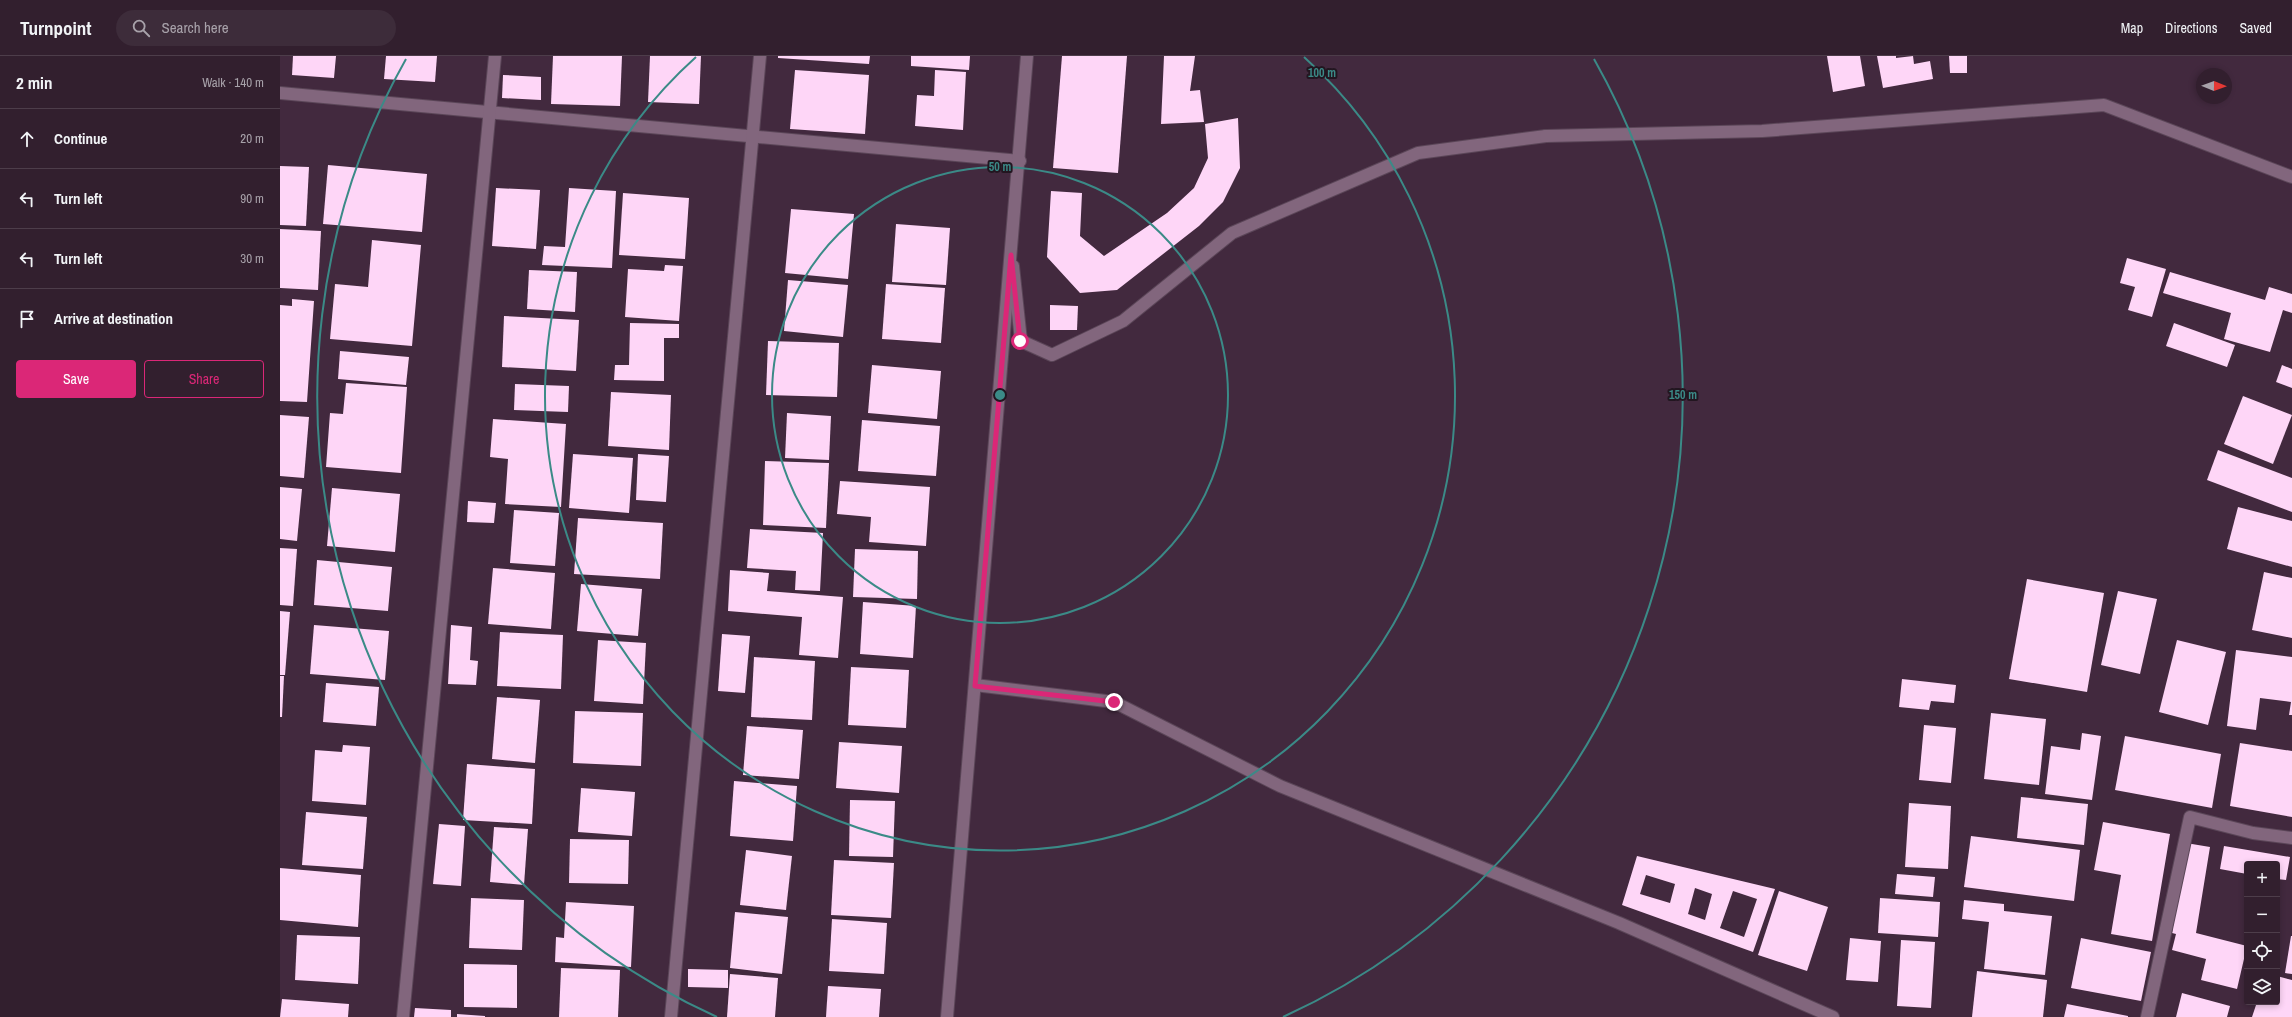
<!DOCTYPE html>
<meta charset="utf-8">
<style>
body{margin:0;font-family:"Archivo Narrow",sans-serif;background:#3d2c3a;color:#f1f3f6}
.controls{position:absolute;right:12px;bottom:12px;display:grid;overflow:hidden;border-radius:4px;box-shadow:0 2px 6px #0003}
.controls button{width:36px;height:36px;display:grid;place-items:center;padding:0;border:0;border-bottom:1px solid #4d3d4a;background:#321f2e;color:#f1f3f6;font:20px sans-serif}
.compass{position:absolute;left:1916px;top:12px;width:36px;height:36px;border-radius:50%;background:#321f2e;box-shadow:0 2px 6px #0003;rotate:91deg}
.stop{position:absolute;width:12px;height:12px;margin:-9px;border:3px solid #db2777;border-radius:50%;background:#fff}
.stop.end{background:#db2777;border-color:#fff;box-shadow:0 1px 4px #0008}
.list{margin:0;padding:0;list-style:none}
h2{display:flex;justify-content:space-between;align-items:center;height:52px;margin:0;padding:0 16px;font-size:17px}
h2 small{font-size:13px;font-weight:400;color:#a8a2aa}
.list li{display:grid;grid-template-columns:26px 1fr auto;gap:12px;align-items:center;box-sizing:border-box;height:60px;padding:0 16px;border-top:1px solid #4d3d4a}
.list b{display:block;font-size:15px;white-space:nowrap}
.list em{font-size:13px;font-style:normal;color:#a8a2aa}
.actions{display:flex;gap:8px;padding:12px 16px}
.actions a{flex:1;padding:9px 0;border:1px solid #db2777;border-radius:4px;text-align:center;font-size:14px;color:#db2777}
.actions .main{background:#db2777;color:#fff}
.icon{flex:none;width:22px;height:22px;fill:none;stroke:currentColor;stroke-width:2;stroke-linecap:round;stroke-linejoin:round}
.map{position:relative;flex:none;width:2012px;height:961px;overflow:hidden}
header{display:flex;align-items:center;gap:24px;box-sizing:border-box;height:56px;padding:0 20px;background:#321f2e;border-bottom:1px solid #4d3d4a}
header strong{font-size:19px}
nav{display:flex;gap:22px;margin-inline-start:auto;font-size:14px}
.search{width:280px;height:36px;background:#3d2c3a;display:flex;align-items:center;gap:10px;box-sizing:border-box;padding:0 14px;border-radius:22px;color:#a8a2aa;font-size:15px}
main{display:flex}
aside{flex:1;background:#321f2e}
.map>svg:first-child{display:block}
.building{fill:#fed6f7;fill-rule:evenodd}
.lines{fill:none;stroke-linecap:round;stroke-linejoin:round}
.lane-casing{stroke:#5b4658;stroke-width:14}
.street-casing{stroke:#5b4658;stroke-width:14}
.lane{stroke:#82667d;stroke-width:12}
.street{stroke:#82667d;stroke-width:12}
.route{stroke:#db2777;stroke-width:5}
.ring{fill:none;stroke:#3b8a87;stroke-width:2}
.centre{fill:#3b8a87;stroke:#221620;stroke-width:2}
.ring-label{font-size:12px;text-anchor:middle;font-weight:bold;fill:#3b8a87;stroke:#221620;stroke-width:4;stroke-linejoin:round;paint-order:stroke}
</style>
<header>
<strong>Turnpoint</strong>
<div class="search"><svg class="icon" aria-label="search" viewBox="0 0 24 24"><circle cx="10" cy="10" r="6"/><path d="M15 15l6 6"/></svg>Search here</div>
<nav><a>Map</a><a>Directions</a><a>Saved</a></nav>
</header>
<main>
<aside>
<h2>2 min<small>Walk · 140 m</small></h2>
<ul class="list">
<li><svg class="icon" aria-label="ahead" viewBox="0 0 24 24"><path d="M12 20V5M6 11l6-6 6 6"/></svg><div><b>Continue</b></div><em>20 m</em></li>
<li><svg class="icon" aria-label="left" viewBox="0 0 24 24"><path d="M17 20v-9H6M10 6l-5 5 5 5"/></svg><div><b>Turn left</b></div><em>90 m</em></li>
<li><svg class="icon" aria-label="left" viewBox="0 0 24 24"><path d="M17 20v-9H6M10 6l-5 5 5 5"/></svg><div><b>Turn left</b></div><em>30 m</em></li>
<li><svg class="icon" aria-label="arrive" viewBox="0 0 24 24"><path d="M6 21V4h12l-3 4 3 4H6"/></svg><div><b>Arrive at destination</b></div></li>
</ul>
<div class="actions"><a class="main">Save</a><a>Share</a></div>
</aside>
<div class="map">
<svg width="2012" height="961" viewBox="0 0 2012 961">
<rect width="100%" height="100%" fill="#42293e"/>
<!-- building -->
<g class="building">
<polygon points="13,0 56,0 54,22 12,19"/>
<polygon points="106,0 157,0 155,26 104,23"/>
<polygon points="273,0 342,0 340,50 271,48"/>
<polygon points="370,0 421,0 419,48 368,46"/>
<polygon points="498,0 590,0 589,8 498,2"/>
<polygon points="631,0 690,0 689,14 631,10"/>
<polygon points="782,0 847,0 838,117 773,112"/>
<polygon points="884,0 915,0 910,35 920,34 924,66 881,68"/>
<polygon points="1547,0 1580,0 1585,30 1553,36"/>
<polygon points="1597,0 1616,0 1616,2 1633,0 1634,8 1650,5 1653,23 1603,32"/>
<polygon points="1669,0 1687,0 1687,17 1670,17"/>
<polygon points="515,14 589,19 585,78 510,73"/>
<polygon points="655,14 686,16 683,74 635,70 637,39 654,40"/>
<polygon points="223,19 261,21 261,44 222,42"/>
<polygon points="958,62 960,112 943,146 919,170 837,234 800,237 767,201 771,135 802,137 800,180 824,200 887,157 914,132 928,102 925,68"/>
<polygon points="48,109 147,118 142,176 43,168"/>
<polygon points="0,110 29,111 26,170 0,169"/>
<polygon points="216,132 260,134 256,193 212,190"/>
<polygon points="289,132 336,135 332,212 262,209 264,190 285,191"/>
<polygon points="343,137 409,142 405,203 339,199"/>
<polygon points="511,153 574,158 568,223 505,217"/>
<polygon points="616,168 670,172 666,229 612,226"/>
<polygon points="0,173 41,175 38,234 0,232"/>
<polygon points="92,184 141,189 132,290 50,283 55,228 88,231"/>
<polygon points="1847,202 1886,213 1872,261 1848,254 1855,231 1840,227"/>
<polygon points="385,209 403,210 399,265 345,261 348,213 384,215"/>
<polygon points="249,214 297,216 295,256 247,253"/>
<polygon points="1890,216 1985,244 1989,231 2012,238 2012,257 2003,254 1990,296 1944,283 1951,257 1883,237"/>
<polygon points="508,224 568,229 563,281 504,275"/>
<polygon points="606,228 665,232 661,287 602,283"/>
<polygon points="12,243 34,245 27,346 0,345 0,249 12,250"/>
<polygon points="770,249 798,250 797,274 770,274"/>
<polygon points="224,260 299,264 296,315 222,311"/>
<polygon points="350,267 399,268 399,282 384,282 384,325 334,324 335,309 349,309"/>
<polygon points="1894,267 1955,289 1947,311 1886,290"/>
<polygon points="488,285 559,287 557,341 486,339"/>
<polygon points="60,295 129,301 126,329 58,323"/>
<polygon points="592,309 661,315 657,363 588,357"/>
<polygon points="2002,309 2012,313 2012,332 1996,326"/>
<polygon points="66,327 127,331 121,417 46,411 50,357 63,358"/>
<polygon points="235,328 289,330 288,356 234,354"/>
<polygon points="331,336 391,339 389,394 328,390"/>
<polygon points="1963,340 2012,359 1993,408 1944,388"/>
<polygon points="507,357 551,360 549,404 505,402"/>
<polygon points="0,359 29,361 24,422 0,420"/>
<polygon points="213,363 286,368 281,451 225,448 228,403 210,401"/>
<polygon points="582,364 660,370 656,420 578,415"/>
<polygon points="1938,394 2012,422 2012,456 1927,424"/>
<polygon points="293,398 353,402 349,457 289,452"/>
<polygon points="358,398 389,400 386,446 356,444"/>
<polygon points="485,405 549,407 546,472 483,469"/>
<polygon points="560,425 650,431 646,490 589,486 591,461 557,458"/>
<polygon points="0,431 22,433 17,485 0,483"/>
<polygon points="52,432 120,438 115,496 47,490"/>
<polygon points="188,445 216,447 214,467 187,466"/>
<polygon points="1958,451 2012,465 2012,511 1947,493"/>
<polygon points="234,454 279,457 275,510 230,507"/>
<polygon points="298,462 383,467 380,523 294,518"/>
<polygon points="470,473 543,477 540,535 515,534 516,515 467,512"/>
<polygon points="0,492 17,493 13,550 0,549"/>
<polygon points="575,493 638,495 637,543 573,541"/>
<polygon points="37,504 112,511 108,555 34,549"/>
<polygon points="213,512 275,517 271,573 208,568"/>
<polygon points="450,514 489,517 487,535 563,541 558,602 519,599 522,561 448,555"/>
<polygon points="1984,516 2012,522 2012,582 1972,574"/>
<polygon points="1747,523 1824,537 1807,636 1729,623"/>
<polygon points="301,528 362,533 358,580 297,575"/>
<polygon points="1838,535 1877,543 1860,618 1821,609"/>
<polygon points="583,546 636,550 633,602 580,598"/>
<polygon points="0,555 10,556 5,619 0,619"/>
<polygon points="34,569 109,575 105,624 30,618"/>
<polygon points="171,569 192,571 190,604 198,605 196,629 168,628"/>
<polygon points="220,576 283,579 281,633 217,630"/>
<polygon points="442,578 470,580 465,637 438,635"/>
<polygon points="318,584 366,587 363,648 314,645"/>
<polygon points="1897,584 1946,596 1928,669 1879,656"/>
<polygon points="1956,594 2012,601 2012,659 2009,659 2011,646 1980,642 1976,674 1947,670"/>
<polygon points="474,601 535,605 532,664 471,661"/>
<polygon points="571,611 629,614 626,672 568,669"/>
<polygon points="0,620 4,620 2,661 0,661"/>
<polygon points="1622,623 1676,629 1674,647 1651,645 1649,654 1619,651"/>
<polygon points="46,627 99,631 96,670 43,666"/>
<polygon points="217,641 260,644 255,707 212,703"/>
<polygon points="295,655 363,657 361,710 293,707"/>
<polygon points="1711,657 1766,663 1759,729 1704,723"/>
<polygon points="1644,669 1676,672 1671,727 1639,724"/>
<polygon points="467,670 523,674 519,723 463,719"/>
<polygon points="1802,677 1821,680 1812,744 1765,738 1771,690 1800,694"/>
<polygon points="1845,680 1941,698 1932,752 1835,734"/>
<polygon points="559,686 622,690 619,737 556,732"/>
<polygon points="1960,687 2012,695 2012,761 1950,750"/>
<polygon points="63,689 90,691 86,749 32,745 35,694 62,696"/>
<polygon points="187,708 255,713 252,768 183,764"/>
<polygon points="454,725 517,730 513,785 450,780"/>
<polygon points="301,732 355,736 352,780 298,776"/>
<polygon points="1741,741 1808,748 1804,789 1737,782"/>
<polygon points="570,744 615,745 613,801 569,800"/>
<polygon points="1629,747 1671,750 1668,813 1625,811"/>
<polygon points="26,756 87,761 83,813 22,809"/>
<polygon points="1823,766 1890,778 1872,885 1831,878 1841,819 1814,814"/>
<polygon points="159,768 185,770 181,830 153,828"/>
<polygon points="214,771 248,773 244,829 210,826"/>
<polygon points="1691,780 1800,794 1794,845 1684,831"/>
<polygon points="290,783 349,784 348,828 289,827"/>
<polygon points="1906,787 1930,791 1916,877 1967,890 1957,933 1921,924 1926,903 1892,894 1896,878 1892,877"/>
<polygon points="1944,790 2010,801 2006,824 1997,823 1997,808 1967,808 1967,818 1940,813"/>
<polygon points="466,794 512,800 506,854 460,849"/>
<path d="M1357 800 1495 833 1473 896 1342 849ZM1366 819 1395 828 1390 847 1360 838ZM1415 832 1432 838 1425 864 1408 858ZM1453 835 1477 843 1464 881 1440 872Z"/>
<polygon points="554,804 614,807 611,862 551,859"/>
<polygon points="0,812 81,819 78,871 0,864"/>
<polygon points="1617,818 1655,821 1653,841 1615,838"/>
<polygon points="1499,835 1548,851 1527,915 1478,899"/>
<polygon points="191,842 244,844 242,894 189,892"/>
<polygon points="1600,842 1660,846 1658,881 1598,877"/>
<polygon points="1684,844 1724,848 1724,855 1772,860 1765,919 1704,913 1709,866 1682,863"/>
<polygon points="286,846 354,850 351,911 275,906 276,881 284,882"/>
<polygon points="455,856 508,861 502,918 450,912"/>
<polygon points="552,863 607,867 604,918 549,915"/>
<polygon points="17,879 80,881 78,928 15,924"/>
<polygon points="2011,880 2012,880 2012,918 2005,917"/>
<polygon points="1570,882 1601,885 1598,926 1566,924"/>
<polygon points="1801,882 1871,896 1861,945 1791,932"/>
<polygon points="1621,884 1655,886 1651,952 1617,950"/>
<polygon points="184,908 237,909 237,952 184,951"/>
<polygon points="281,912 340,914 338,961 279,961"/>
<polygon points="408,913 448,914 448,932 408,931"/>
<polygon points="1697,915 1767,924 1763,961 1692,961"/>
<polygon points="450,918 498,922 495,961 447,961"/>
<polygon points="1997,920 2012,924 2012,961 1972,961 1977,946 1997,946"/>
<polygon points="548,930 601,933 599,961 546,961"/>
<polygon points="1902,937 1950,950 1947,961 1896,961"/>
<polygon points="2,943 69,948 68,961 0,961"/>
<polygon points="1787,948 1848,960 1848,961 1784,961"/>
<polygon points="135,952 171,954 171,961 134,961"/>
<polygon points="177,958 205,960 205,961 177,961"/>
</g>
<g class="lines">
<defs>
<polyline id="lane" points="733,210 741,285 772,299 843,265 952,177 1138,97 1266,80"/>
<g id="street">
<polyline points="0,37 740,105"/>
<polyline points="1266,80 1482,75 1824,49 2012,121"/>
<polyline points="695,629 834,646 1000,730 1339,867 1553,961"/>
<polyline points="123,961 215,0"/>
<polyline points="391,961 480,0"/>
<polyline points="667,961 747,0"/>
<polyline points="1867,961 1910,761 1973,777 2012,782"/>
</g>
</defs>
<!-- lane casing -->
<use href="#lane" class="lane-casing"/>
<!-- street casing -->
<use href="#street" class="street-casing"/>
<!-- lane -->
<use href="#lane" class="lane"/>
<!-- street -->
<use href="#street" class="street"/>
</g>
<g class="lines">
<!-- route -->
<polyline class="route" points="740,285 731,199 695,630 834,646"/>
</g>
<!-- distance rings -->
<g class="ring">
<circle cx="720" cy="339" r="228"/>
<path d="M1024 1A455 455 0 1 1 416 1"/>
<path d="M437 961A683 683 0 0 1 126 3M1314 3A683 683 0 0 1 1003 961"/>
</g>
<circle cx="720" cy="339" r="6" class="centre"/>
<g class="ring-label">
<text x="1042" y="21">100 m</text>
<text x="720" y="115">50 m</text>
<text x="1403" y="343">150 m</text>
</g>
</svg>
<div class="controls">
<button>+</button>
<button>−</button>
<button><svg class="icon" aria-label="locate" viewBox="0 0 24 24"><circle cx="12" cy="12" r="6"/><path d="M12 2v4M12 18v4M2 12h4M18 12h4"/></svg></button>
<button><svg class="icon" aria-label="layers" viewBox="0 0 24 24"><path d="M12 4l9 5-9 5-9-5zM3 14l9 5 9-5"/></svg></button>
</div>
<svg class="compass" viewBox="-18 -18 36 36"><path d="M0-13l5 13h-10z" fill="#e53935"/><path d="M0 13l5-13h-10z" fill="#a8a2aa"/></svg>
<div class="stop" style="left:740px;top:285px"></div>
<div class="stop end" style="left:834px;top:646px"></div>
</div>
</main>
